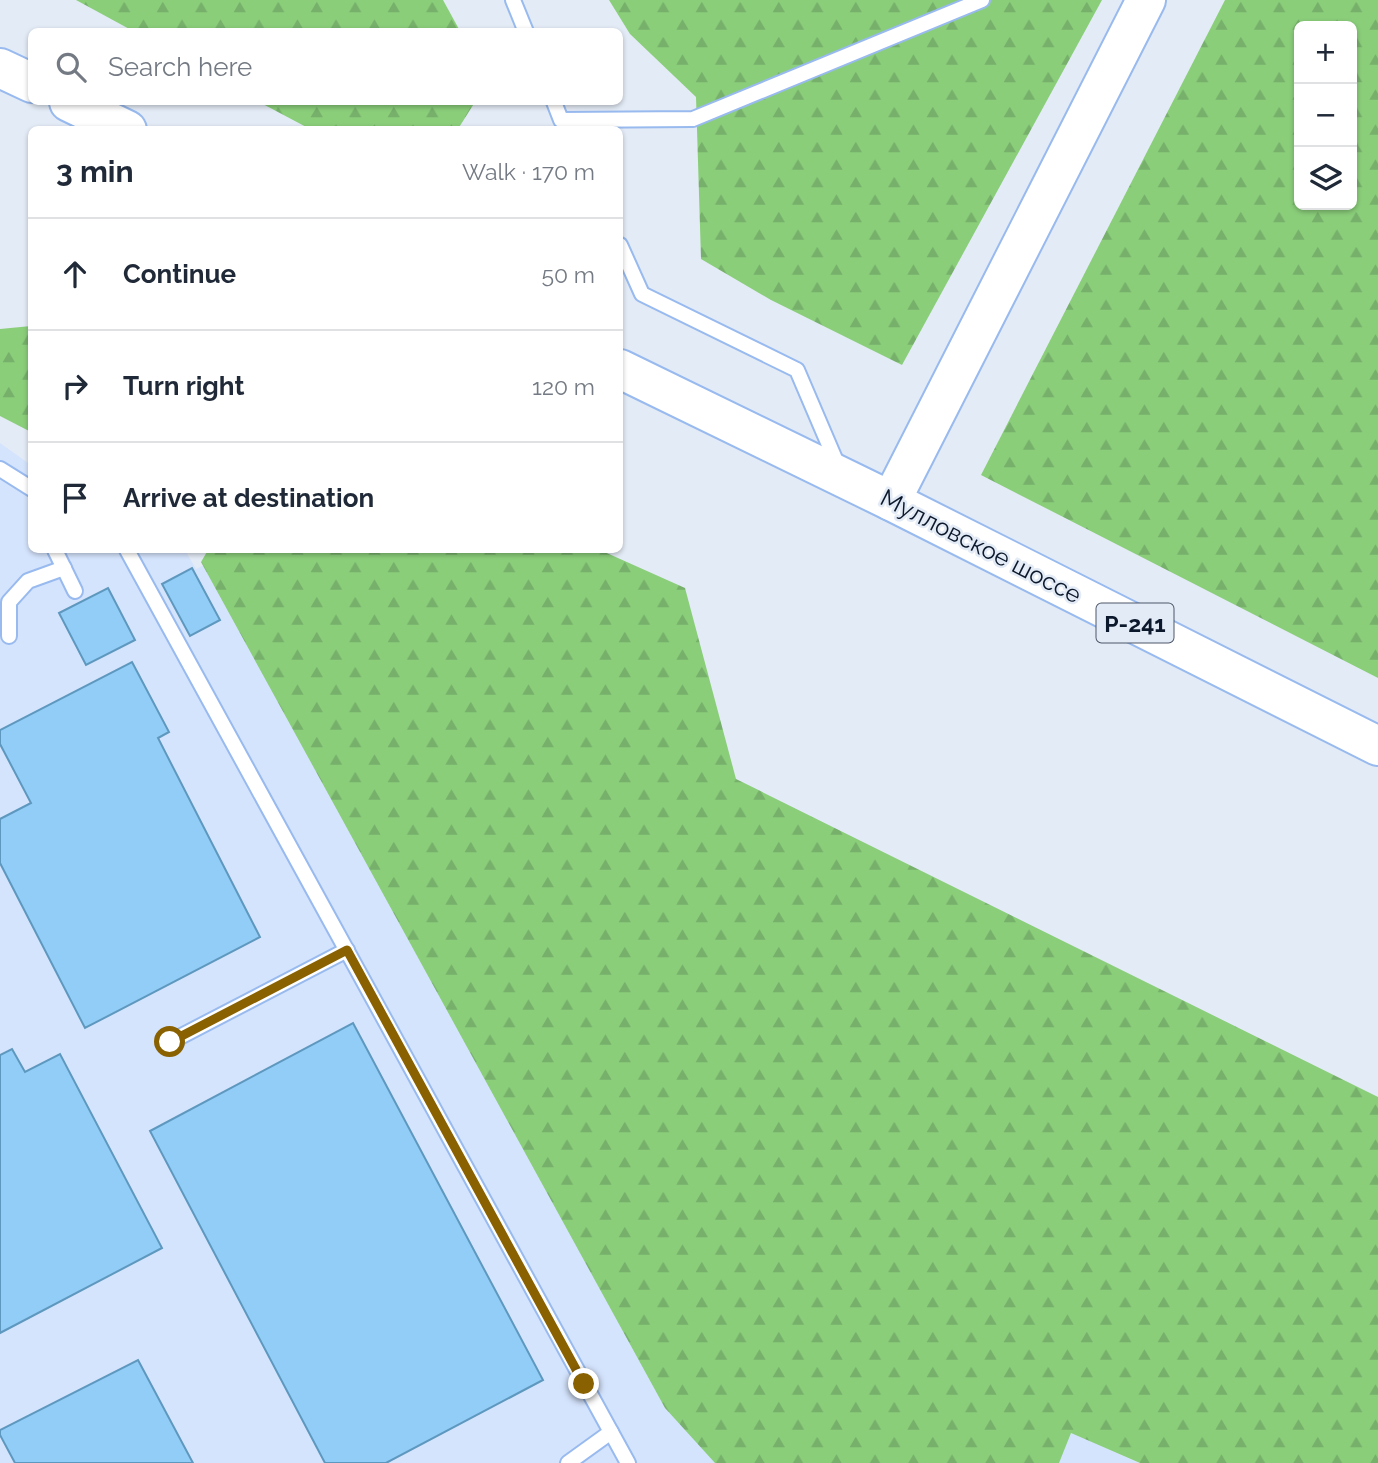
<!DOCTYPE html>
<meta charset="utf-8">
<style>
body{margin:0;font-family:Raleway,sans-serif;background:#f2f2f3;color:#1f2937}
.controls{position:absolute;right:21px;top:21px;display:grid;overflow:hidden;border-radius:10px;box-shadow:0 2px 5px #0004}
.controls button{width:63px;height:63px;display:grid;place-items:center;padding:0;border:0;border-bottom:2px solid #e0e1e3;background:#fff;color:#1f2937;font:35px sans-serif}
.stop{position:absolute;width:21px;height:21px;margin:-16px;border:5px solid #8a6101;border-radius:50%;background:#fff}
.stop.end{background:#8a6101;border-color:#fff;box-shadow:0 2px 7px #0008}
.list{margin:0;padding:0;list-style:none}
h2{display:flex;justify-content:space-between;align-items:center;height:91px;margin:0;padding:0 28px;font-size:30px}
h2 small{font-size:23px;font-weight:400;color:#747a83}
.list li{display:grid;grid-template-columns:46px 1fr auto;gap:21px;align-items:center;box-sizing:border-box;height:112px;padding:0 28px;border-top:2px solid #e0e1e3}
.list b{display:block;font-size:26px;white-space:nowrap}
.list em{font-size:23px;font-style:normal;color:#747a83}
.icon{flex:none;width:38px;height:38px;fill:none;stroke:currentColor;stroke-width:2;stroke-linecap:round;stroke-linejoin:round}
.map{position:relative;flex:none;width:1378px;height:1463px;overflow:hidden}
.search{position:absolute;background:#fff;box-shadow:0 2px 5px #0004;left:28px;top:28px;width:595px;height:77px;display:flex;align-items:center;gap:18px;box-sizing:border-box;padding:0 24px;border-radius:10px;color:#747a83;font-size:26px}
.panel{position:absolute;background:#fff;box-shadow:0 2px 5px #0004;left:28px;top:126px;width:595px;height:427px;border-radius:10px}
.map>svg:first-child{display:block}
.built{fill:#d5e4fd}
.forest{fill:url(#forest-firs);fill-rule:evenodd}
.building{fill:#91cdf7;stroke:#5e98bf;stroke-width:2}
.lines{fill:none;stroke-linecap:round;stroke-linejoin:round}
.service-casing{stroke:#98baef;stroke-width:18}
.secondary-casing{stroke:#98baef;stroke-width:42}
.trunk-casing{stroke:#98baef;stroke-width:42}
.service{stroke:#fff;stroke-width:14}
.secondary{stroke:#fff;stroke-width:38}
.trunk{stroke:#fff;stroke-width:38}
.route{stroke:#8a6101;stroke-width:9}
.labels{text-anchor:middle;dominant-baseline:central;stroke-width:5;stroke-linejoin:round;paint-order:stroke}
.shield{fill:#e3ebf6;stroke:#4c5768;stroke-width:2}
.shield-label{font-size:23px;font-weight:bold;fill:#0c182b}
.street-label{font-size:24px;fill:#0c182b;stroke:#e3ebf6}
</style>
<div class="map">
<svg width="1378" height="1463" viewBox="0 0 1378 1463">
<defs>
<pattern id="forest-firs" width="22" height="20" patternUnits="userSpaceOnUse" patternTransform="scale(1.75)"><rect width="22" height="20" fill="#8ace7a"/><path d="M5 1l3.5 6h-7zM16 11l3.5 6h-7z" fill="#76b06a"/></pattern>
</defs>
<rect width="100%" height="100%" fill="#e3ebf6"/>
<!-- built -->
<polygon class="built" points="0,443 31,465 32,550 185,550 196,569 235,550 1073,1433 1139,1463 0,1463"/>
<!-- forest -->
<g class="forest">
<polygon points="76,0 443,0 460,31 133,31"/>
<polygon points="609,0 1102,0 902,365 771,300 701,259 696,97 630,34"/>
<path d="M1225 0H1378V678L981 475ZM1352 26V205H1299V26Z"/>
<polygon points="259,102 475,102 458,129 310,129"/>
<polygon points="31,326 32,326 31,432 0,416 0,329"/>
<polygon points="208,550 600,550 685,588 736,779 1378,1097 1378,1463 1140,1463 1071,1433 1059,1463 715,1463 665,1408 201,562"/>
</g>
<!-- building -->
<g class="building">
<polygon points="192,568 220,620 190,636 162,584"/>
<polygon points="108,588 135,640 86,665 59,613"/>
<polygon points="132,662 169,732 158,738 260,937 85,1028 0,863 0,819 31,803 0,744 0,730"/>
<polygon points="353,1023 543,1380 386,1463 325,1463 150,1131"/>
<polygon points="12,1049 25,1072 60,1054 162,1248 0,1333 0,1055"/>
<polygon points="138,1360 193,1463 15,1463 0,1435 0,1430"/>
</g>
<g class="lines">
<defs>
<g id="service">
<polyline points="513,0 526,32"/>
<polyline points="554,102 561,120 693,119 982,0"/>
<polyline points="620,245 642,294 797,370 838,466"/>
<polyline points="0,469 32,489"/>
<polyline points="55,550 75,591"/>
<polyline points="127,550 628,1463"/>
<polyline points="9,636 9,602 28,581 64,568"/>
<polyline points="170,1042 347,950"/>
<polyline points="568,1463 611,1432"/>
</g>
<polyline id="secondary" points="891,501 1146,0"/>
<g id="trunk">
<polyline points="0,68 32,83"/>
<polyline points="69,102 127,130"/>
<polyline points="620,369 891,501 1378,746"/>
</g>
</defs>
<!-- service casing -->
<use href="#service" class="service-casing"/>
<!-- secondary casing -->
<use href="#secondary" class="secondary-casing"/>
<!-- trunk casing -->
<use href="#trunk" class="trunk-casing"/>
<!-- service -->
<use href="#service" class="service"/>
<!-- secondary -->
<use href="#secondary" class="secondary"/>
<!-- trunk -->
<use href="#trunk" class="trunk"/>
</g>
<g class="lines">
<!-- route -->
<polyline class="route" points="170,1042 347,950 584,1384"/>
</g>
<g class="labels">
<!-- shield labels -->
<rect class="shield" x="1096.5" y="603.5" width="77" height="39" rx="5"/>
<g class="shield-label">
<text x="1135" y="623">Р-241</text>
</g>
<!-- street labels -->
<g class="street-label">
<text transform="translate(981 546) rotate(27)">Мулловское шоссе</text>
</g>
</g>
</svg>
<div class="controls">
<button>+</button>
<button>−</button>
<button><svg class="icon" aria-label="layers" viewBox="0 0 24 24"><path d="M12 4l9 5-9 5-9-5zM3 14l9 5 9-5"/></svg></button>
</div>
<div class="stop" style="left:170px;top:1042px"></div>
<div class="stop end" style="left:584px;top:1384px"></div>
<div class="search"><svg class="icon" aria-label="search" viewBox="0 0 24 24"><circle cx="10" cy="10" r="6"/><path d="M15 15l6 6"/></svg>Search here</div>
<section class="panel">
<h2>3 min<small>Walk · 170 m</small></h2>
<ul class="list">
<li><svg class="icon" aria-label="ahead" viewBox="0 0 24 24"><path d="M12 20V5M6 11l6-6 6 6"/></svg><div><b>Continue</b></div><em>50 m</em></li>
<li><svg class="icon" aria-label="right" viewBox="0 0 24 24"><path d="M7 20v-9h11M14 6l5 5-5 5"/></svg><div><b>Turn right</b></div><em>120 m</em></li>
<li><svg class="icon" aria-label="arrive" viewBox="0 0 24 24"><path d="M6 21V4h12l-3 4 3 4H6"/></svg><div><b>Arrive at destination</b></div></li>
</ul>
</section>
</div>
